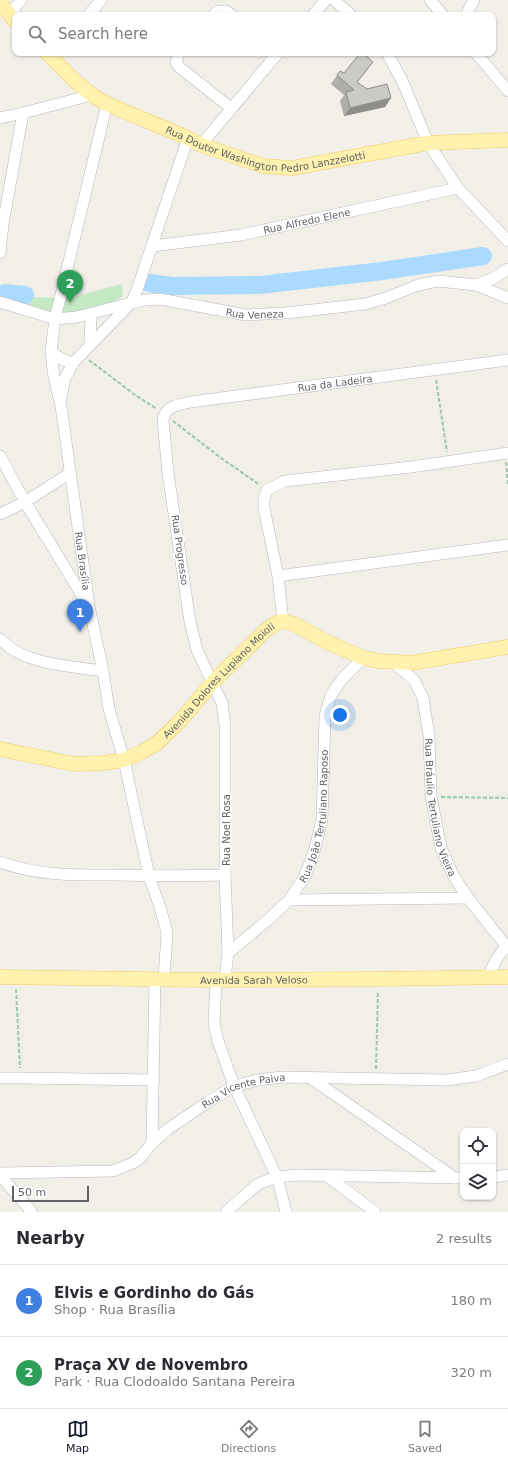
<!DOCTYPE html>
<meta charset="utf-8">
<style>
body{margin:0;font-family:"DejaVu Sans",sans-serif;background:#f2f2f3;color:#2b2b33}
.controls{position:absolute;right:12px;bottom:12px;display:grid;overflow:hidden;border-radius:8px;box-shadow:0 1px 3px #0004}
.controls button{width:36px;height:36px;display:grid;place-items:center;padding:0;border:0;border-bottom:1px solid #e1e1e2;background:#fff;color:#2b2b33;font:20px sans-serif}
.scale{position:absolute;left:12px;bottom:10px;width:77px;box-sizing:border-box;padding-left:4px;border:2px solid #5f6368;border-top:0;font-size:11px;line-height:14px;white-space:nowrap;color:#5f6368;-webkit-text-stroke:3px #fff;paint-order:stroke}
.you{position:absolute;left:340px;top:715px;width:14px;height:14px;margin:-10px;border:3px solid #fff;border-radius:50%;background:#1a73e8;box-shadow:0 0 0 6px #1a73e833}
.badge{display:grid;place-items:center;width:26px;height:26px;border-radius:50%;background:#111827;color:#fff;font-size:13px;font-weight:700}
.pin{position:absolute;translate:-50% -33px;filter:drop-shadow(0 1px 2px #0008)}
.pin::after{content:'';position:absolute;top:21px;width:14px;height:12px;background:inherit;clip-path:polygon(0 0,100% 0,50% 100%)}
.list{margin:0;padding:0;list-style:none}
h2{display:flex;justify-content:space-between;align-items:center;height:52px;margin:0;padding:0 16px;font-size:17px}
h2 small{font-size:13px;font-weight:400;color:#7c7c81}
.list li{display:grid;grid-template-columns:26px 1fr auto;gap:12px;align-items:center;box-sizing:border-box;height:72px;padding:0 16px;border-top:1px solid #e1e1e2}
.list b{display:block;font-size:15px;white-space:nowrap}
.list p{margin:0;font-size:13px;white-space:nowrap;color:#7c7c81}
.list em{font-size:13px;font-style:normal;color:#7c7c81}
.icon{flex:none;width:22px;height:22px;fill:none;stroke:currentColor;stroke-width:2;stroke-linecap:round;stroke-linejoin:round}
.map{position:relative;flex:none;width:508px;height:1212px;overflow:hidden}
.search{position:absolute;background:#fff;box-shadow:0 1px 3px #0004;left:12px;right:12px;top:12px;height:44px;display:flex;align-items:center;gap:10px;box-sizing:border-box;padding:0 14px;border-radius:8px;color:#7c7c81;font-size:15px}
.sheet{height:196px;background:#fff}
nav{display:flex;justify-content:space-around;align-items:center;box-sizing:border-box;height:56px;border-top:1px solid #e1e1e2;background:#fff;font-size:11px;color:#7c7c81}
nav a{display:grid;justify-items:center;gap:2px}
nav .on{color:#111827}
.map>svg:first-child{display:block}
.green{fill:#c5e8c5}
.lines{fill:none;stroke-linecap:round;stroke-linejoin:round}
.river{stroke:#aadaff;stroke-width:18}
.minor-casing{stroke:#b5b8bc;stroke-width:12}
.major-casing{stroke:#f2c960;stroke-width:15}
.path{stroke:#9cc7a9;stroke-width:2;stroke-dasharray:4 2;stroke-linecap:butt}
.minor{stroke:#fff;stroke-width:11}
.major{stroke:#fff2af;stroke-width:14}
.wall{fill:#afaea9}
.shaded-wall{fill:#8f8d8a}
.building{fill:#cccac5;stroke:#8f8d8a}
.labels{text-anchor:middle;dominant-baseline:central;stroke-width:4;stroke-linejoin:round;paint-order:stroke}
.street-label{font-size:10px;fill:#5f6368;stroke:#fff}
</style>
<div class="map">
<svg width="508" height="1212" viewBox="0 0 508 1212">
<rect width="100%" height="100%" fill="#f1efe8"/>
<!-- green -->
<polygon class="green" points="122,284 123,296 105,307 65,314 42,315 30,307 23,297 70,298"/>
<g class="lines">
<!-- river -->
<g class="river">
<polyline points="149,283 173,286 260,285 382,271 483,256"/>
<polyline points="5,293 25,295"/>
</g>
<defs>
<g id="minor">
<polyline points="334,0 351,15"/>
<polyline points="430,0 443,15"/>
<polyline points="9,15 21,0"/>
<polyline points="89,15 101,0"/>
<polyline points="214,15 218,11 226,11 232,15"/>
<polyline points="313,15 326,0"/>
<polyline points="466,15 474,0"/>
<polyline points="179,53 176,62 179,67 231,108"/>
<polyline points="387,53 402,80 428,143 458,188 508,241"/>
<polyline points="476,53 508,91"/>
<path id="s1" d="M107 104 55 319 51 351 54 377 61 406 89 606 103 671 109 709 124 760 149 876 160 907 167 933 164 979"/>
<polyline points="0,118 23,113 92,95"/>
<polyline points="201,145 278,53"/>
<path id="s2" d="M153 246 241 235 458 188"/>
<polyline points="0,253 3,224 23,113"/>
<polyline points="476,285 508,298"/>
<path id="s3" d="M0 302 55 319 77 317 131 303 145 300 160 299 246 315 286 313 365 304 386 298 418 285 438 281 476 285 492 279 508 269"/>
<polyline points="90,344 91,314"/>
<path d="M51 351C58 358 64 361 73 363"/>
<polyline points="61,398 65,378 73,363 131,303 137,290 188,138"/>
<polyline points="0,456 25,502 86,602"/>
<polyline points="0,514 25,502 70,473"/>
<polyline points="278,576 508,545"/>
<polyline points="283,621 278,576 264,508 264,498 267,490 285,481 411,467 508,453"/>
<path d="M0 639C24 665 70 666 103 671"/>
<path id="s4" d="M393 662 414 680 423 698 429 736 431 796 441 848 453 875 468 898 507 947"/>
<path d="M0 862C37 876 76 875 115 875 152 876 189 876 225 875"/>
<polyline points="289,900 468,898"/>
<path id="s5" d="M228 953 269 919 289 900 305 876 314 852 322 820 325 716 331 695 343 678 363 658"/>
<path d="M488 977C493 966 498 953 508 946"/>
<path id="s6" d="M225 979 228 953 225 875V725L222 703 197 650 190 622 168 473 163 420C165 406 178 405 191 402L508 360"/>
<polyline points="216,980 214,1024 218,1041 234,1086 277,1177 286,1212"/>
<polyline points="0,1078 20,1078 154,1080"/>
<polyline points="312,1079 455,1178"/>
<polyline points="152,1143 155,979"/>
<path id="s7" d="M0 1173 113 1171 133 1163 140 1158 152 1143 168 1129 208 1102 234 1086 258 1080 282 1077 447 1080 476 1076 508 1064"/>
<polyline points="0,1175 32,1212"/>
<polyline points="327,1176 375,1212"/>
<polyline points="493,1177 508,1175"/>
<polyline points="226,1212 258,1184 277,1177 297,1175 463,1178"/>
</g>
<g id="major">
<polyline points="0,3 15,21"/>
<path id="s8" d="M47 53 75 81 92 95 107 104 188 138 201 145 263 166 292 168 428 143 508 140"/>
<path id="s9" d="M0 749 74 764 103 763 124 760 140 753 156 744 180 721 213 682 266 630 276 623 283 621 294 624 325 641 363 658 380 661 411 663 508 647"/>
<path id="s10" d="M0 977 208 980 378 979 508 977"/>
</g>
</defs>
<!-- minor casing -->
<use href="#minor" class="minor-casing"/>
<!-- major casing -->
<use href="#major" class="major-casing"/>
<!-- path -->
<g class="path">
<polyline points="89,360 135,395 157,409"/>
<polyline points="436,380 447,452"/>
<polyline points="173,421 221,458 260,485"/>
<polyline points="506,462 508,485"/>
<polyline points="441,797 508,798"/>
<polyline points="16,989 20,1068"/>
<polyline points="376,1069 378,991"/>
</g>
<!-- minor -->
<use href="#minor" class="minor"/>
<!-- major -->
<use href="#major" class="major"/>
</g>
<!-- wall -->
<polygon class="wall" points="373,62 367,70 357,82 367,89 391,98 385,107 344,116 340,101 344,95 331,84 340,71 344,73"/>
<!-- shaded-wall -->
<polygon class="shaded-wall" points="391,98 385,107 344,116 350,108"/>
<!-- building -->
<polygon class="building" points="360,53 363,53 373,62 357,82 367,89 387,84 391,98 350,108 346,92 354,90 337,75 340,71 344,73"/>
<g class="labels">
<!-- street labels -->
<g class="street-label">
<text stroke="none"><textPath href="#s8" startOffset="247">Rua Doutor Washington Pedro Lanzzelotti</textPath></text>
<text stroke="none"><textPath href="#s2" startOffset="156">Rua Alfredo Elene</textPath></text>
<text stroke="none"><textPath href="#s3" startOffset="261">Rua Veneza</textPath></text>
<text stroke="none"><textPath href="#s6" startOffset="749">Rua da Ladeira</textPath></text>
<text transform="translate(180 550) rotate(82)">Rua Progresso</text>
<text stroke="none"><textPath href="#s1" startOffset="466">Rua Brasília</textPath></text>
<text stroke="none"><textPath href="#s9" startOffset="251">Avenida Dolores Lupiano Moioli</textPath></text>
<text stroke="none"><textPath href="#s4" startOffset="159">Rua Bráulio Tertuliano Vieira</textPath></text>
<text stroke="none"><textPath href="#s5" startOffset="171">Rua João Tertuliano Raposo</textPath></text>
<text transform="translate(226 830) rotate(-90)">Rua Noel Rosa</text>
<text stroke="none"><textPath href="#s10" startOffset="254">Avenida Sarah Veloso</textPath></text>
<text stroke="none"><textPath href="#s7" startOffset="270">Rua Vicente Paiva</textPath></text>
</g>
</g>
</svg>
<div class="controls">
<button><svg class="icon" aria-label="locate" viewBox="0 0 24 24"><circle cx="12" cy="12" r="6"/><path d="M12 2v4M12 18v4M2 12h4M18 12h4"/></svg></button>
<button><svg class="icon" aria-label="layers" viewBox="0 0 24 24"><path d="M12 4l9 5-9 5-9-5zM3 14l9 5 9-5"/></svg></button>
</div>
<div class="scale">50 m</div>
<div class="you"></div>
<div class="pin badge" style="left:80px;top:632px;background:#3f7fe0">1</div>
<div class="pin badge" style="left:70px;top:303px;background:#2e9e5b">2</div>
<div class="search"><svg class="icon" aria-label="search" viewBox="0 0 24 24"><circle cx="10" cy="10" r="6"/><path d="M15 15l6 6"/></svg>Search here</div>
</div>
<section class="sheet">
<h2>Nearby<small>2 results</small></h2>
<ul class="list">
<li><span class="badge" style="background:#3f7fe0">1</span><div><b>Elvis e Gordinho do Gás</b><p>Shop · Rua Brasília</p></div><em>180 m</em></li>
<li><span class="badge" style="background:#2e9e5b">2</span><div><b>Praça XV de Novembro</b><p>Park · Rua Clodoaldo Santana Pereira</p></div><em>320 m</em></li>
</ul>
</section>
<nav>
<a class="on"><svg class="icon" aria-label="map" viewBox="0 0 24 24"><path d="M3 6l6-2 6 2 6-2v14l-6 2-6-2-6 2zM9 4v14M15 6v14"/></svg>Map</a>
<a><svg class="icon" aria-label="directions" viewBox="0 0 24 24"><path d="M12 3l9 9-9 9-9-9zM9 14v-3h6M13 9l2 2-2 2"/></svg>Directions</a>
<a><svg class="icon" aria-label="saved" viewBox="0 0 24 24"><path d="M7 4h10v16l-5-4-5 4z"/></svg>Saved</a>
</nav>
